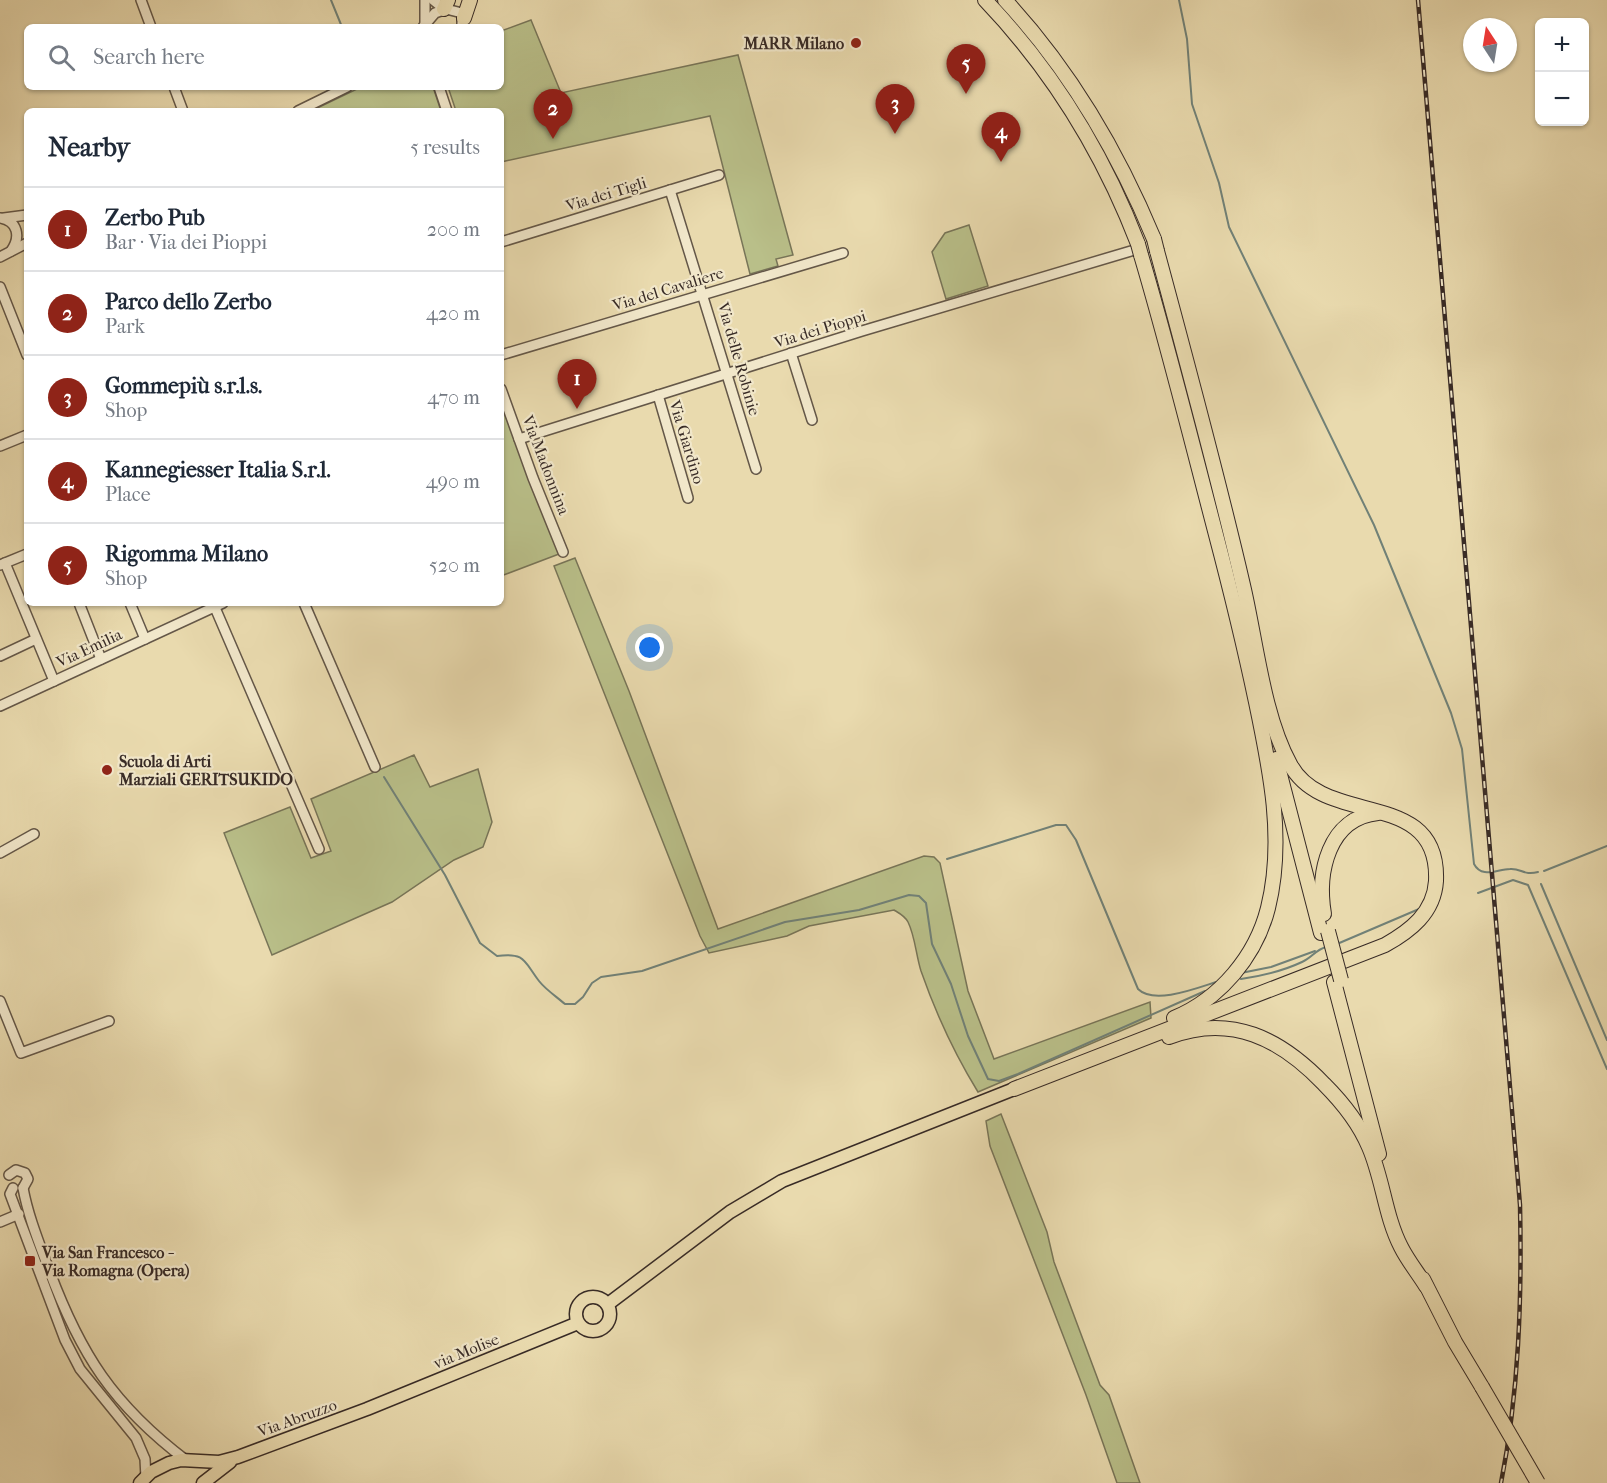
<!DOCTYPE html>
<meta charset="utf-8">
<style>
body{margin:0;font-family:"IM FELL French Canon",serif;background:#f2f2f3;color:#1f2937}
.controls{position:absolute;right:18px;top:18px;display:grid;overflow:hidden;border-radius:9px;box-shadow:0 2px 4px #0004}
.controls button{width:54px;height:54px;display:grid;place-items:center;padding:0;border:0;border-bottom:2px solid #e0e1e3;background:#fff;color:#1f2937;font:30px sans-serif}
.compass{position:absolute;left:1463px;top:18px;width:54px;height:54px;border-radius:50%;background:#fff;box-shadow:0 2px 4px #0004;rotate:348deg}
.you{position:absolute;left:650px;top:648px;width:21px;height:21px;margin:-15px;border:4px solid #fff;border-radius:50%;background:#1a73e8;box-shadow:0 0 0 9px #1a73e833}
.badge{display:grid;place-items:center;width:39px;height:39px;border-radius:50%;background:#8f2418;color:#fff;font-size:20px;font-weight:700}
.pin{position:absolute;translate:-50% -50px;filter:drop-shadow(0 2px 3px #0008)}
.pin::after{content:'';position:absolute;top:32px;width:21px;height:18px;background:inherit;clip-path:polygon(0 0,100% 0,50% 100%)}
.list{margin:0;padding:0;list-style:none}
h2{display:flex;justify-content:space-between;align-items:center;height:78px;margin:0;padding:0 24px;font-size:26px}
h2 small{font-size:20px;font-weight:400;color:#747a83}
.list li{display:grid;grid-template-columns:39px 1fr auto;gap:18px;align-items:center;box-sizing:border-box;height:84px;padding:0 24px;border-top:2px solid #e0e1e3}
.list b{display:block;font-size:22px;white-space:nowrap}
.list p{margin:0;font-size:20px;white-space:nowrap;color:#747a83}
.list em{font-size:20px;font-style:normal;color:#747a83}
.icon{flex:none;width:33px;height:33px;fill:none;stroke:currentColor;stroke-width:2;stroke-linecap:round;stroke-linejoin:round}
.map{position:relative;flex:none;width:1607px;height:1483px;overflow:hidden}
.search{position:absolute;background:#fff;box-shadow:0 2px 4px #0004;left:24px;top:24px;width:480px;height:66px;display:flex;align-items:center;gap:15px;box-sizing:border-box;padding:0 21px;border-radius:9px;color:#747a83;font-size:22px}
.panel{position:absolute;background:#fff;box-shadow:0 2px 4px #0004;left:24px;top:108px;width:480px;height:498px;border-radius:9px}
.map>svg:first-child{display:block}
.green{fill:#b9bf89;stroke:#787558;stroke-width:1.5}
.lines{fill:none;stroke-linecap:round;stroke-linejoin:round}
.stream{stroke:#718177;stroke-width:2}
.minor-casing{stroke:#645748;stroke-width:12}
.major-casing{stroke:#382b26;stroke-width:15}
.highway-casing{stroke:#382b26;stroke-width:16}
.minor{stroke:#f1e7ca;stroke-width:9}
.major{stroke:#e9daae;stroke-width:12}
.highway{stroke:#e9daae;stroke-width:14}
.rail-casing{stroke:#382b26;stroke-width:4.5}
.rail{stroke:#f1e7ca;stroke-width:2;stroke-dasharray:7;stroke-linecap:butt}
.highway-bridge-casing{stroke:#382b26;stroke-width:16;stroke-linecap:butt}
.highway-bridge{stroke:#e9daae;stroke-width:14}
.poi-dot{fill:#8f2418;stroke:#f1e7ca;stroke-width:2}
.labels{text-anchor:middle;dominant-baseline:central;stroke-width:4.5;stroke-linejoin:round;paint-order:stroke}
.poi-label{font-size:16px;font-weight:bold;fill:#382b26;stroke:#f1e7ca;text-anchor:start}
.street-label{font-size:16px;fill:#382b26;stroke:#f1e7ca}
</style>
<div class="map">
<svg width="1607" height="1483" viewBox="0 0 1607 1483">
<rect width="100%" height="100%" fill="#e9daae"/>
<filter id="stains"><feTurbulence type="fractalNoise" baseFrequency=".00333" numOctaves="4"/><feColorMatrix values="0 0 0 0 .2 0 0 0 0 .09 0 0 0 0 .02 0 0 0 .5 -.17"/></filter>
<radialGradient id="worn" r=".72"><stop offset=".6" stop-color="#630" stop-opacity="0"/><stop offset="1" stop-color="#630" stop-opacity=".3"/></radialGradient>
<!-- green -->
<g class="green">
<polygon points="531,20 561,93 738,55 793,255 776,259 778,266 750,274 710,116 501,162 501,111 456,111 448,87 501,87 501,31"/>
<polygon points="361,87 433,87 441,111 311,111"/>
<polygon points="969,225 988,286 946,299 932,252 945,233"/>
<polygon points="501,400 559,554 501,576"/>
<path d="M575 558 629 691 718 929 924 856 934 857 940 863 968 991 994 1059 1150 1002 1151 1018 978 1092C954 1053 936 1014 921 971 916 955 915 936 908 922 905 916 899 913 894 910L809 926 787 936 709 953 700 936 554 566Z"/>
<polygon points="414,755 430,787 478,769 492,822 483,847 454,860 392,902 272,955 224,833 290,807 311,858 331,851 311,799"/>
<polygon points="1001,1114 1047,1232 1054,1262 1100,1385 1109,1395 1140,1483 1117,1483 1086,1395 990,1146 986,1121"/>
</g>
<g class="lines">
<!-- stream -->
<g class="stream">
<polyline points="331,0 342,27"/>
<path d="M1179 0 1187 39 1192 104 1219 183 1229 227 1374 525 1451 713 1462 749 1474 864C1482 879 1497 869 1510 869 1521 868 1524 876 1538 872"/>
<path d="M384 777 445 875 480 943 497 956C526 952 524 962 539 981 546 990 557 997 565 1004H575L583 997 592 983 601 977 642 971 785 922 859 910 909 895 919 896 926 903 932 944 951 984 968 1036 988 1079 999 1081 1018 1074 1205 991"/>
<path d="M947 859 1056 825H1066L1076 840 1138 989C1154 1005 1197 988 1216 982"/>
<polyline points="1544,871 1607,846"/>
<polyline points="1541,884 1607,1040"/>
<polyline points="1478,893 1513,880 1528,885 1607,1069"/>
<polyline points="1337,944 1419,909"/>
<polyline points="1241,973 1271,967 1315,951"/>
<path d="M1241 979C1261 976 1283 971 1302 962 1312 958 1315 950 1326 947"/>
</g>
<defs>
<g id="minor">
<polyline points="141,0 151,27"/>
<polyline points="425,0 425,23"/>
<polyline points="433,0 444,9"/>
<polyline points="423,27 435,13 446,9 462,13 462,27"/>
<polyline points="174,87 183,111"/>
<polyline points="439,87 447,111"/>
<polyline points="298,111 347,87"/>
<polyline points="670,190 756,469"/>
<path d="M0 218C18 221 21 237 11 251"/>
<polyline points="4,218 27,215"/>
<polyline points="501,242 719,175"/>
<polyline points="0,257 27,243"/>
<polyline points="0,287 27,355"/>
<polyline points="791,353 812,420"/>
<polyline points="501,355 843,253"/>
<polyline points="501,389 533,478 563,552"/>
<polyline points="658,395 688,498"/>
<polyline points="519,439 862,331 1131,251"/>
<polyline points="0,446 27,435"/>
<polyline points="5,563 54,681"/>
<polyline points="0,565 27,554"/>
<polyline points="79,603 101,659"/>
<polyline points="130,603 145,639"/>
<polyline points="213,603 319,849"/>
<polyline points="304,603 375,767"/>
<polyline points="0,656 36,639"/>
<polyline points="0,706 223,603"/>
<polyline points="0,853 34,834"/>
<polyline points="0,1001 21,1053 109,1021"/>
<polyline points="9,1175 16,1170 25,1173 28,1179 23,1188"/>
<polyline points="13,1188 10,1194 65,1340 80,1369 136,1438 145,1459 146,1478"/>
<path d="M23 1188C28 1215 38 1240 48 1267 80 1354 113 1405 187 1461"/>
<polyline points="0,1222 19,1214"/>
</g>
<g id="major">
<circle cx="593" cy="1314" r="17"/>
<polyline points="608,1304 730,1212 782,1181 1014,1089"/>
<polyline points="140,1483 151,1472 169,1463 181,1460 219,1462 238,1457 367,1409 578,1323"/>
<polyline points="203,1483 230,1462"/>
</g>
<g id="highway">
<path d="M985 0C1052 70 1103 153 1138 244"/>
<path d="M1005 0C1069 69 1118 152 1154 239"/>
<polyline points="444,9 448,0"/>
<polyline points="464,18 470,0"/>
<path d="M1141 255C1168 346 1191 439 1215 531 1230 588 1244 645 1256 702 1270 769 1285 840 1268 908 1256 956 1220 999 1174 1018"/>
<polyline points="1276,759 1321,933"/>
<path d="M1324 914C1317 873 1328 818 1378 813"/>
<polyline points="1334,982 1379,1154"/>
<path d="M1169 1037C1231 1013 1281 1039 1324 1084 1342 1102 1359 1123 1369 1147 1383 1179 1385 1216 1401 1247 1408 1261 1418 1273 1426 1286"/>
<path d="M1014 1089 1385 945C1410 931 1434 913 1436 881 1440 786 1324 829 1290 764 1263 715 1256 640 1243 585 1217 473 1187 362 1157 251"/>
<polyline points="1423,1279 1455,1342 1482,1387"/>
</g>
</defs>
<!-- minor casing -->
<use href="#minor" class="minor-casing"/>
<!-- major casing -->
<use href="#major" class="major-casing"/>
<!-- highway casing -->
<use href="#highway" class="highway-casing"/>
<!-- minor -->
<use href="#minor" class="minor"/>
<!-- major -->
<use href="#major" class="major"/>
<!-- highway -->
<use href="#highway" class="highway"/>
<defs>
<path id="rail" d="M1418 0 1520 1205C1522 1298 1519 1392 1501 1483"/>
</defs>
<!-- rail casing -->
<use href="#rail" class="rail-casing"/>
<!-- rail -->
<use href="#rail" class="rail"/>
<defs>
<g id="highway-bridge">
<polyline points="1154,239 1157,251"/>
<polyline points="1138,244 1141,255"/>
<polyline points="1328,931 1341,980"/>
<polyline points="1482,1387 1538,1483"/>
</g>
</defs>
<!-- highway-bridge casing -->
<use href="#highway-bridge" class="highway-bridge-casing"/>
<!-- highway-bridge -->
<use href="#highway-bridge" class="highway-bridge"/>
</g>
<!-- markers -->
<g class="poi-dot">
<circle cx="856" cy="43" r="6"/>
<circle cx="107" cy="770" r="6"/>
<rect x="24" y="1255" width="12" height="12" rx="3"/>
</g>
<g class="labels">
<!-- poi labels -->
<g class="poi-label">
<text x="844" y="43" text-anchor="end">MARR Milano</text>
<text x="119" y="761">Scuola di Arti<tspan x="119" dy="18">Marziali GERITSUKIDO</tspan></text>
<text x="42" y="1252">Via San Francesco -<tspan x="42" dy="18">Via Romagna (Opera)</tspan></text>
</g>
<!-- street labels -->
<g class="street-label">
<text transform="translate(606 194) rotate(-17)">Via dei Tigli</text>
<text transform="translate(668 289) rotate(-17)">Via del Cavaliere</text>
<text transform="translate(820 329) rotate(-17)">Via dei Pioppi</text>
<text transform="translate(739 359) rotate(74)">Via delle Robinie</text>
<text transform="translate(687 442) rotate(73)">Via Giardino</text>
<text transform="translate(546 465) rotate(69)">Via Madonnina</text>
<text transform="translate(89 648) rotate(-25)">Via Emilia</text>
<text transform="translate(466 1351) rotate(-22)">via Molise</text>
<text transform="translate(297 1418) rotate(-20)">Via Abruzzo</text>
</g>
</g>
<rect width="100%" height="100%" filter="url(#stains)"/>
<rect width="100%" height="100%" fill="url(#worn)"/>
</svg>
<div class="controls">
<button>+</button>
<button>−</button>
</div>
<svg class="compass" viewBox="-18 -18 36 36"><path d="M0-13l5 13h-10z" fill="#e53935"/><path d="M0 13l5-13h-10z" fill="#747a83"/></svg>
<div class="you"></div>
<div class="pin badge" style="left:577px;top:409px">1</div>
<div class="pin badge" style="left:553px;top:139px">2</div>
<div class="pin badge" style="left:895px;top:134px">3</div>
<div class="pin badge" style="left:1001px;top:162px">4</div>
<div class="pin badge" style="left:966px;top:94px">5</div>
<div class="search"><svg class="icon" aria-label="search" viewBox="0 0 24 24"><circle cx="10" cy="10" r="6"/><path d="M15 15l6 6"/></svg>Search here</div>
<section class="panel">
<h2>Nearby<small>5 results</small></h2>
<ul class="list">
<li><span class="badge">1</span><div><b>Zerbo Pub</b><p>Bar · Via dei Pioppi</p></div><em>200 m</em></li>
<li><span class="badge">2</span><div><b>Parco dello Zerbo</b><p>Park</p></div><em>420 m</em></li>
<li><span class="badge">3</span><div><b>Gommepiù s.r.l.s.</b><p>Shop</p></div><em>470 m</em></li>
<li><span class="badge">4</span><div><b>Kannegiesser Italia S.r.l.</b><p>Place</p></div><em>490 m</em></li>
<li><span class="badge">5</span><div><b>Rigomma Milano</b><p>Shop</p></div><em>520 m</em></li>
</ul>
</section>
</div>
